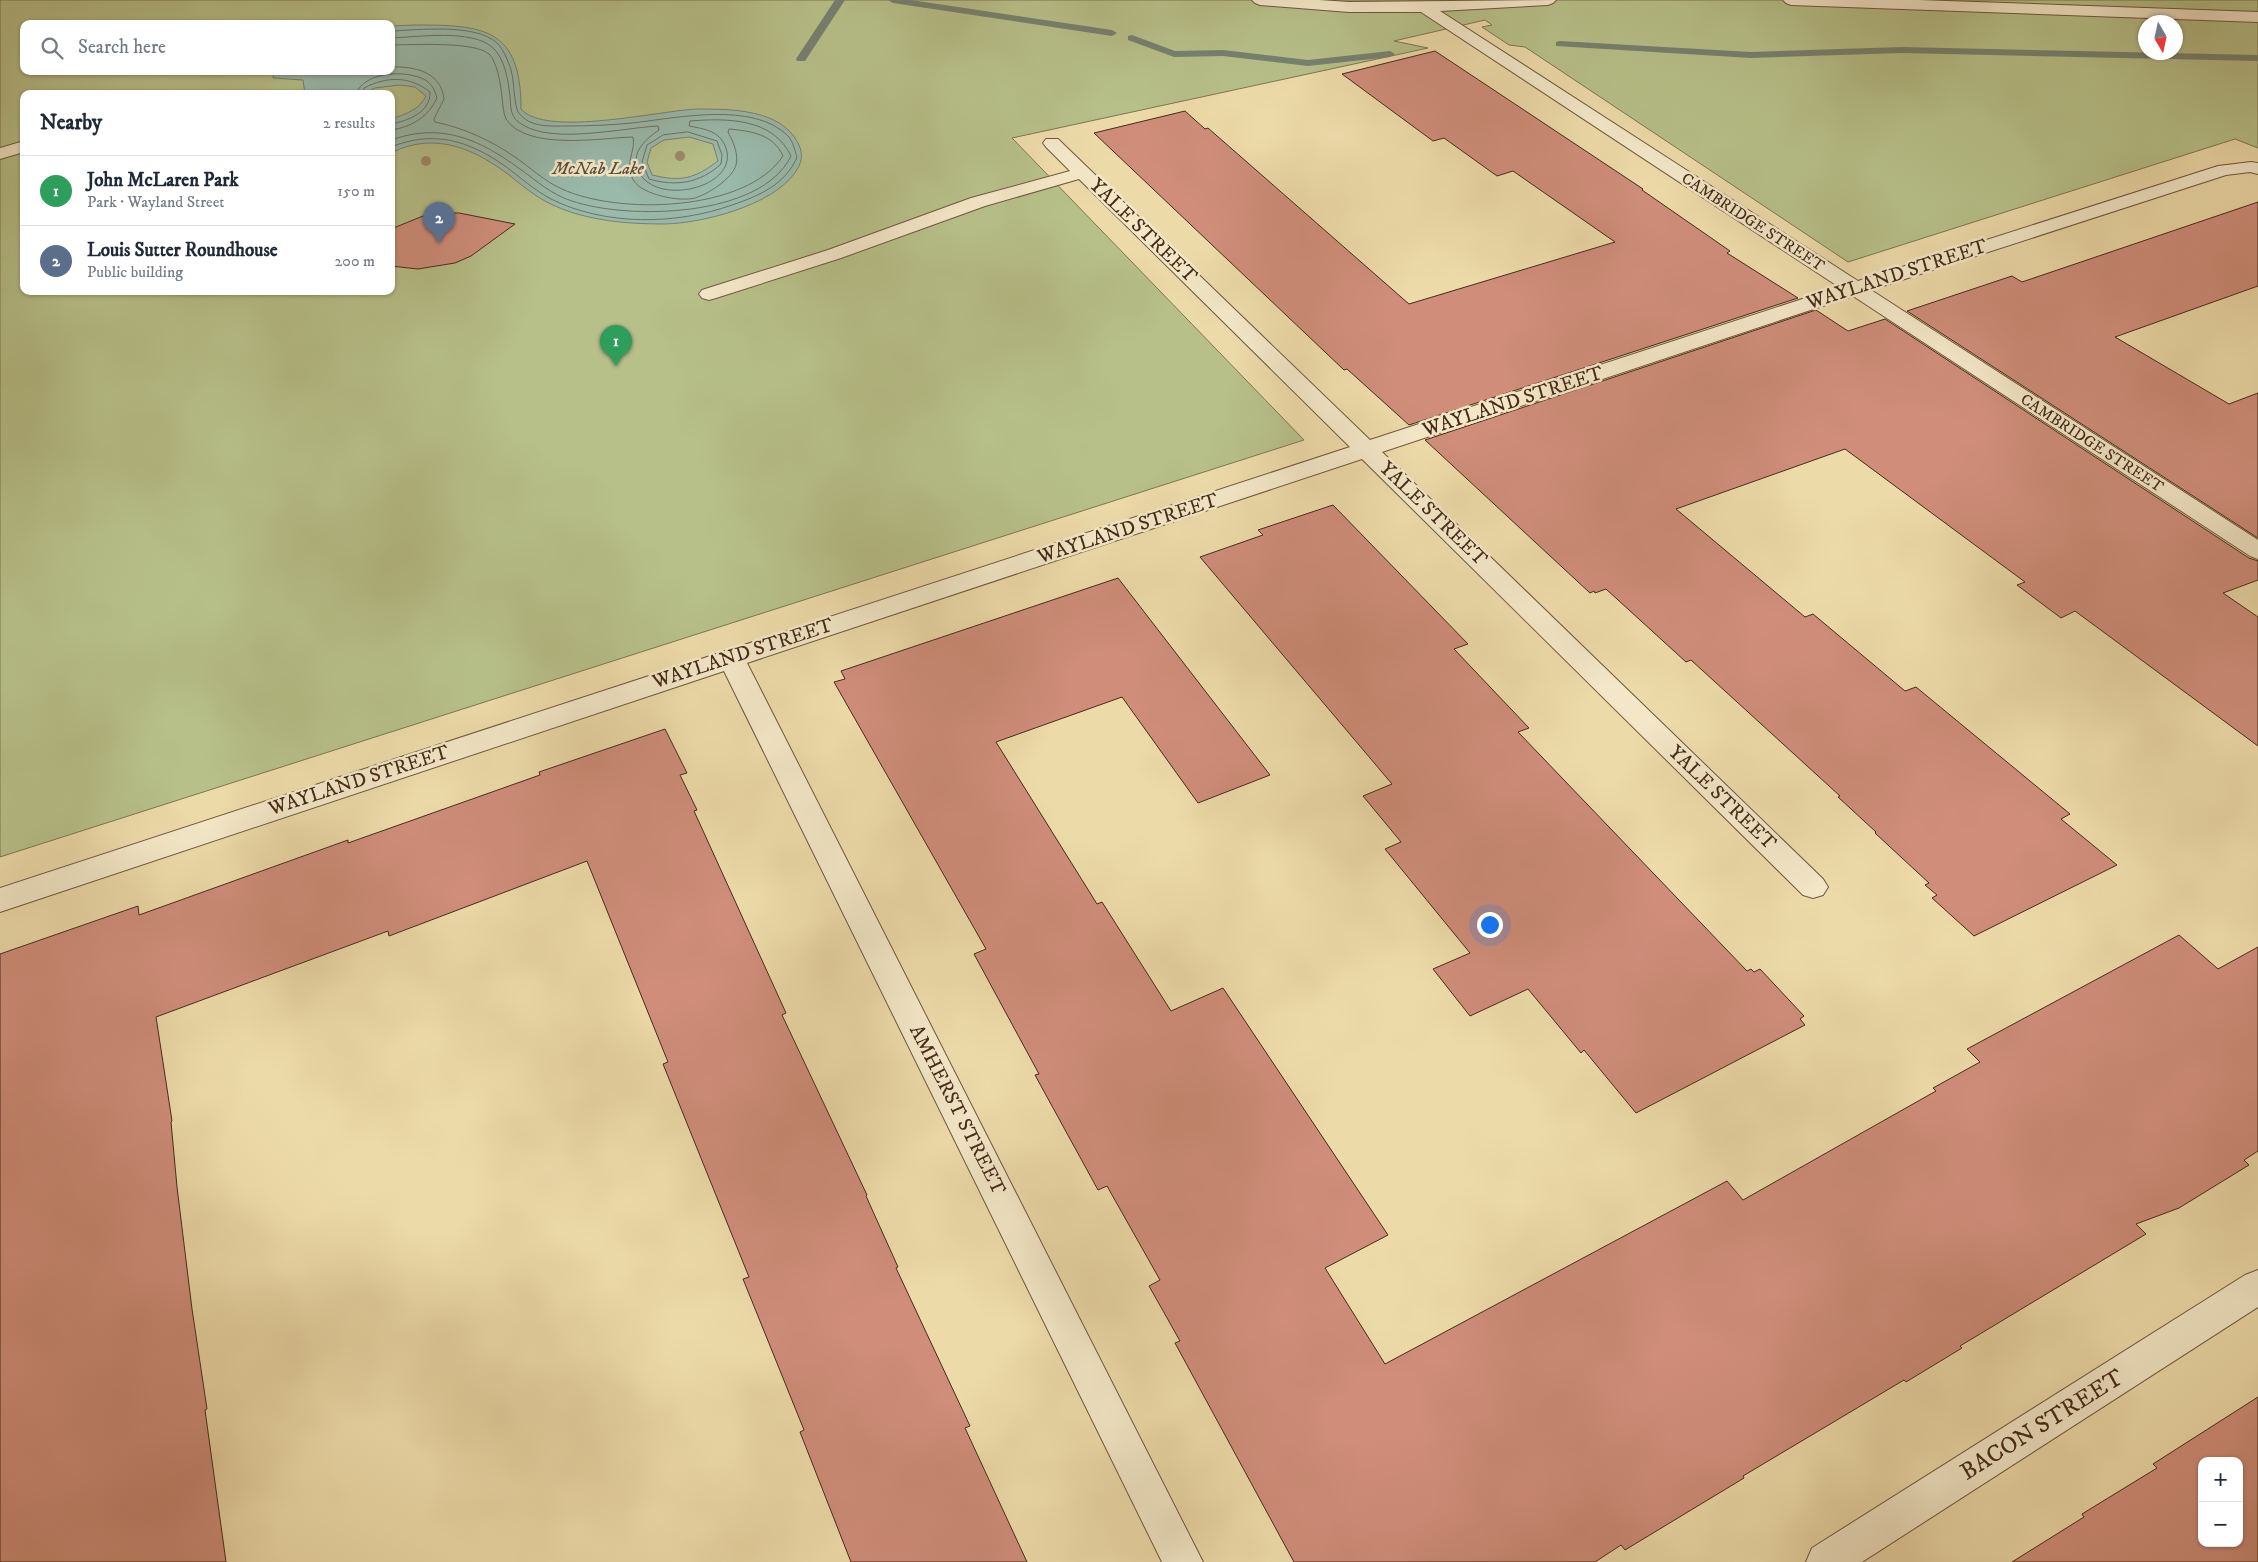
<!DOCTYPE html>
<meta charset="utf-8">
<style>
body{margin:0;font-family:"IM FELL DW Pica",serif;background:#f2f2f3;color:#1f2937}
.controls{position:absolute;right:15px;bottom:15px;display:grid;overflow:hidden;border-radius:10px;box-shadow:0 1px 4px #0004}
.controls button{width:45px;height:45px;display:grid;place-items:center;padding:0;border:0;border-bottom:1px solid #e0e1e3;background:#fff;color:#1f2937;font:25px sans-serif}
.compass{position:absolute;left:2138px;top:15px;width:45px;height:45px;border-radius:50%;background:#fff;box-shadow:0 1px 4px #0004;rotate:171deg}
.you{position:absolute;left:1489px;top:924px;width:18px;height:18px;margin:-12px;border:4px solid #fff;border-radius:50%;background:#1a73e8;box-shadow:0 0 0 8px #1a73e833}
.badge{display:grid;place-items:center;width:32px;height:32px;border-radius:50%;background:#8f2418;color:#fff;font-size:16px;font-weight:700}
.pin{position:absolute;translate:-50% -41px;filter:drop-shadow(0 1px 2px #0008)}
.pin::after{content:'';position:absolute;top:26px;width:18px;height:15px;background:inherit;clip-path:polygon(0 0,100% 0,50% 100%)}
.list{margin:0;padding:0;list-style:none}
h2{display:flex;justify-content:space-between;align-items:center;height:65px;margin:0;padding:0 20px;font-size:21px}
h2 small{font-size:16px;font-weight:400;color:#747a83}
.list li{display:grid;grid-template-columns:32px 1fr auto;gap:15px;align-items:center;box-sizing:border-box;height:70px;padding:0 20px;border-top:1px solid #e0e1e3}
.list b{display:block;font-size:19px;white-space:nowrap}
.list p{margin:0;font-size:16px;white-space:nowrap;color:#747a83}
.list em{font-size:16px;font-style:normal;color:#747a83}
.icon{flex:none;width:28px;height:28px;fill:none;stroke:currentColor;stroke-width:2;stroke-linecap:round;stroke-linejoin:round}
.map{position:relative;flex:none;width:2258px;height:1562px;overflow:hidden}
.search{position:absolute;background:#fff;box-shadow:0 1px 4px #0004;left:20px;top:20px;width:375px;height:55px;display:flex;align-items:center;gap:12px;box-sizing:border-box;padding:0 18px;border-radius:10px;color:#747a83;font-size:19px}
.panel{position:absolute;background:#fff;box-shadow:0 1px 4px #0004;left:20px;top:90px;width:375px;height:205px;border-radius:10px}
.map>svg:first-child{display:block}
.green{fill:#b7c089;stroke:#7e7651;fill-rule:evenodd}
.water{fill:#99baac;stroke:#778171;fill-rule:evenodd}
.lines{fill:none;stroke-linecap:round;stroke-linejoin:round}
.shore{stroke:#6f7262;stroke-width:1}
.stream{fill:#778171;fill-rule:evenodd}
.building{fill:#cf8d7a;stroke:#452b19;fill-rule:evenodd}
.minor-casing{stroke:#6f573d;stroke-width:2}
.minor{fill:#f3e7c7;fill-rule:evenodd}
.tree{fill:#9d8a66}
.labels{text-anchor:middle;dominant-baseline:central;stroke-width:5;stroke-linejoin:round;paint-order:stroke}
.far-street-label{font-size:16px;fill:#452b19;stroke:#f3e7c7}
.far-water-label{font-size:18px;font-style:italic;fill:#5a4f3e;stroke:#f3e7c7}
.street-label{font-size:20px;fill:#452b19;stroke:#f3e7c7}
.near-street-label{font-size:24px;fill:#452b19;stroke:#f3e7c7}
</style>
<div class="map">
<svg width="2258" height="1562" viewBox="0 0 2258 1562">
<rect width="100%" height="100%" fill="#eddaa9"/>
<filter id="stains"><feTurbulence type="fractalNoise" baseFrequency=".004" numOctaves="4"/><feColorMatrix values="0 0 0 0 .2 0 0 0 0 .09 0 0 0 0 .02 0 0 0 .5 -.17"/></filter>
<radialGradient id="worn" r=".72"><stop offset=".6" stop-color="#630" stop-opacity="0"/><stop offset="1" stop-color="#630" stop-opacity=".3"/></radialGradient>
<!-- green -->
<path class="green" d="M0 0H2258V148L2235 139 1848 262 1525 47 1509 45 1482 27 1492 25 1485 20 1394 41 1428 48 1012 138 1304 440 0 857ZM2146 22H2176V52H2146ZM24 24H391V71H24ZM24 94H391V291H24Z"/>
<!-- water -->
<path class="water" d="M415 25C484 25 521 28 521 109 546 138 661 110 698 109 730 109 781 109 798 143 804 155 802 163 794 174 770 206 703 223 665 224 628 224 589 221 555 206 539 199 528 190 514 179 478 150 436 130 391 153V119C406 114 419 110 426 96L415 87 399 85 375 88 363 94H305L303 80 273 78 274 71H391V26ZM689 137 713 144 718 161C694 179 681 182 652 175L647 162 651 148 664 140Z"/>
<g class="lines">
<!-- shore -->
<g class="shore">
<path d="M391 31C419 30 475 23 497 43 504 50 508 61 511 70 515 84 513 99 518 112 530 128 549 126 567 126 589 126 611 125 632 123 676 118 754 101 788 136 793 141 795 151 797 157 786 184 759 196 732 205 676 225 605 226 551 199 534 190 520 177 505 166 468 140 433 130 391 147"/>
<path d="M391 38C417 37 471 29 492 47 505 58 508 80 510 96 511 109 510 118 523 125 554 144 622 128 658 126L659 130C647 138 632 151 637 167 649 209 740 189 726 148 720 131 705 129 689 126L690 121C727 118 773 118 791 156 761 218 628 220 572 201 552 195 537 181 520 169 479 139 441 122 391 140"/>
<path d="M391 45C412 45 474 41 489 54 497 61 501 86 502 97 503 103 503 113 506 119 527 151 600 138 633 137 636 152 623 165 634 181 643 195 680 202 695 198 708 194 732 179 736 165 739 155 733 141 728 132L729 129C751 131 773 134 783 156 746 212 618 215 562 189 544 181 531 168 515 157 490 140 464 128 435 122L434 119 444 99C441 72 415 66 391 67"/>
<path d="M356 94C364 71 408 69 427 81 433 86 435 91 437 98 428 117 412 127 391 130"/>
<path d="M363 94 364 88C387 76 410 76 430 92 431 112 408 121 391 124"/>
<path d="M688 132 717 141 722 155 721 164C700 183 676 187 649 179L642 162 647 145 663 135Z"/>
</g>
<!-- stream -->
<g class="stream">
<polygon points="835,0 845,0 805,61 797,61 796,59"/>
<polygon points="888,0 911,0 1112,30 1117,33 1112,36 893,3"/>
<polygon points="1132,35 1175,51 1223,50 1308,60 1390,51 1395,54 1390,57 1308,66 1223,56 1174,57 1128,40 1128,36"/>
<polygon points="1560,41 1751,52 1902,47 2258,55 2258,61 1902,53 1751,58 1556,46 1556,42"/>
</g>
</g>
<!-- building -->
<g class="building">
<polygon points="1435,51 1643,189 1642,190 1730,251 1727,253 1798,298 1409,425 1347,369 1344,370 1094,133 1185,111 1205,129 1208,128 1409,304 1615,242 1513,171 1497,176 1444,138 1433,141 1342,74"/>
<polygon points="2258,202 2258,286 2115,337 2229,404 2258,393 2258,538 1907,311 2012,276 2022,282"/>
<polygon points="441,213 459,213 515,224 471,256 455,263 418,269 391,266 391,229 423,216"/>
<polygon points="1816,310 1848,331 1885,319 2249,558 2258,561 2258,580 2223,593 2258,617 2258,746 2075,611 2061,618 2017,585 2025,582 1845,449 1676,509 1805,617 1813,614 1905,691 1916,687 2070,814 2061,819 2117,865 1974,936 1932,898 1937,895 1925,885 1929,883 1875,833 1876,832 1838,797 1840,796 1691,660 1686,662 1606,589 1595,593 1594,591 1590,593 1425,440"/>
<polygon points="1333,505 1468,644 1454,649 1529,728 1518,732 1747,971 1751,969 1754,972 1760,969 1804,1016 1800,1019 1805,1025 1636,1113 1584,1050 1581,1053 1528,989 1470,1016 1433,969 1470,953 1385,849 1401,842 1363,796 1392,784 1200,557 1263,535 1258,530"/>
<polygon points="1118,578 1270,775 1198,803 1122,697 996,742 1097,904 1102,902 1171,1011 1223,988 1388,1235 1325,1268 1385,1364 1727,1181 1743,1200 1936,1091 1933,1088 1980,1062 1967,1049 2179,935 2218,969 2258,947 2258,1151 2244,1160 2249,1165 2179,1208 2136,1224 2146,1234 1960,1346 1962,1348 1906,1382 1904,1380 1743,1476 1744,1478 1625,1550 1621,1545 1595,1562 1294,1562 1175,1343 1180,1341 1149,1286 1160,1280 1107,1186 1098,1190 1035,1075 1039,1074 974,954 986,949 834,682 845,679 841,671"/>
<polygon points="665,729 687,773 680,775 697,810 694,811 786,1013 782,1015 867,1195 866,1196 898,1267 896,1268 970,1426 965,1428 1027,1562 851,1562 800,1432 804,1430 743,1279 749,1277 663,1064 668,1062 587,861 389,936 388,931 156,1017 172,1121 171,1122 177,1187 192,1309 207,1409 205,1410 226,1562 0,1562 0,954 138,906 139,915 348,840 348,843 540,775 539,772"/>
<path d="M2258 1397V1562H2012L2084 1517 2082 1514 2157 1468 2153 1464ZM2202 1461H2239V1543H2202Z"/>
</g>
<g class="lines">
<defs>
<g id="minor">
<polygon points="1252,0 1319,0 1349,2 1556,0 1553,3 1548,5 1440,11 1858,281 2218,166 2251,162 2258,163 2258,174 2250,172 2226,175 1871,290 2258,540 2258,559 2250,556 1853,296 1382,452 1823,879 1828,887 1823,895 1813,898 1803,895 1362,459 747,663 1203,1562 1162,1562 724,671 0,912 0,888 1350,447 1079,179 985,206 841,258 716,298 709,300 702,298 699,294 702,290 828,250 971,198 1070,171 1046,147 1043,143 1046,139 1058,139 1370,440 1839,287 1421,12 1349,12 1260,5 1255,3"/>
<polygon points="1783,0 1918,0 2258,12 2258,22 1791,5 1786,3"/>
<polygon points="24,141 24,152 0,159 0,148"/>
<polygon points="2258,1270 2258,1307 1862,1562 1806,1562 1812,1548 2245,1275"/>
</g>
</defs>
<!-- minor casing -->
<use href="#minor" class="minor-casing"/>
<!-- minor -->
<use href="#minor" class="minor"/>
</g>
<!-- trees -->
<g class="tree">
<circle cx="680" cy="156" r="5"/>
<circle cx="426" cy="161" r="5"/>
</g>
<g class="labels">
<!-- far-street labels -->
<g class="far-street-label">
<text transform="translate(1753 222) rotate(33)">CAMBRIDGE STREET</text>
<text transform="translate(2092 443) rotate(33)">CAMBRIDGE STREET</text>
</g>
<!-- far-water labels -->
<g class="far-water-label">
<text x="598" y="169">McNab Lake</text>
</g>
<!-- street labels -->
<g class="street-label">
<text transform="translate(1143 231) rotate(44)">YALE STREET</text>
<text transform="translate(1897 275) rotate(-18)">WAYLAND STREET</text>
<text transform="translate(1513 402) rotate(-18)">WAYLAND STREET</text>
<text transform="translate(1433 514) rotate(44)">YALE STREET</text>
<text transform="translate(1128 529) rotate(-18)">WAYLAND STREET</text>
<text transform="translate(743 654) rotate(-18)">WAYLAND STREET</text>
<text transform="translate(359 781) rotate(-18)">WAYLAND STREET</text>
<text transform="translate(1722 798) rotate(44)">YALE STREET</text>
<text transform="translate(957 1110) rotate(63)">AMHERST STREET</text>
</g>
<!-- near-street labels -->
<g class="near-street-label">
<text transform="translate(2042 1425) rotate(-32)">BACON STREET</text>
</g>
</g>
<rect width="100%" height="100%" filter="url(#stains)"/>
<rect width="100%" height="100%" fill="url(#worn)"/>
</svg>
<div class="controls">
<button>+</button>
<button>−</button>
</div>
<svg class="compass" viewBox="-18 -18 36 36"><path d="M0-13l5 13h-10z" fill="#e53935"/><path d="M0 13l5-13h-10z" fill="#747a83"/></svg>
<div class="you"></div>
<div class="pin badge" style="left:616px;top:366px;background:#2e9e5b">1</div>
<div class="pin badge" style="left:439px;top:243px;background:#5c6f8a">2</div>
<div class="search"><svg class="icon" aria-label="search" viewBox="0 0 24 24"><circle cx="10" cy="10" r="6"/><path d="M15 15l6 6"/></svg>Search here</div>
<section class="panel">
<h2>Nearby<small>2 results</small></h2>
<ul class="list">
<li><span class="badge" style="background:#2e9e5b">1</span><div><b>John McLaren Park</b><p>Park · Wayland Street</p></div><em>150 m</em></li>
<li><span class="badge" style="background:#5c6f8a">2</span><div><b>Louis Sutter Roundhouse</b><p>Public building</p></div><em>200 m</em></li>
</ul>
</section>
</div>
